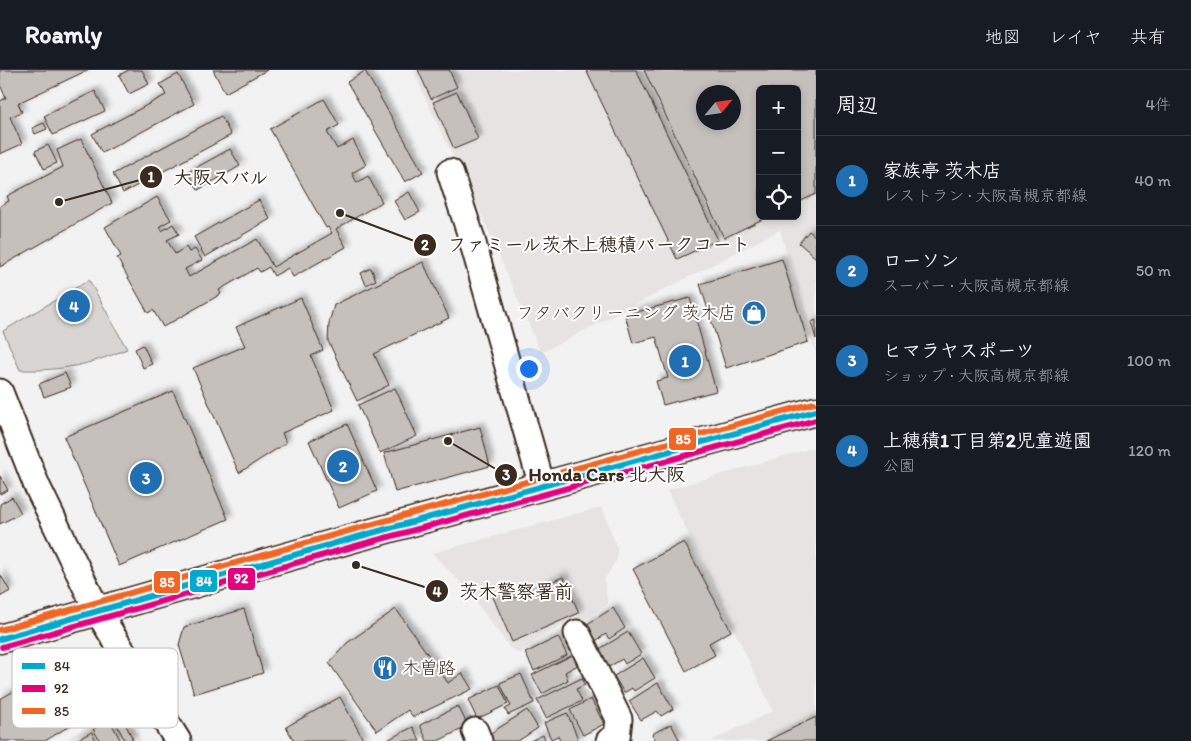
<!DOCTYPE html>
<html lang="ja">
<meta charset="utf-8">
<style>
body{margin:0;font-family:Itim,"Klee One",sans-serif;background:#242831;color:#f1f3f6}
.controls{position:absolute;right:15px;top:15px;display:grid;overflow:hidden;border-radius:8px;box-shadow:0 2px 8px #0003}
.controls button{width:45px;height:45px;display:grid;place-items:center;padding:0;border:0;border-bottom:1px solid #363941;background:#171b24;color:#f1f3f6;font:25px sans-serif}
.compass{position:absolute;left:696px;top:15px;width:45px;height:45px;border-radius:50%;background:#171b24;box-shadow:0 2px 8px #0003;rotate:61deg}
.you{position:absolute;left:528px;top:298px;width:18px;height:18px;margin:-12px;border:4px solid #fff;border-radius:50%;background:#1a73e8;box-shadow:0 0 0 8px #1a73e833}
.badge{display:grid;place-items:center;width:32px;height:32px;border-radius:50%;background:#1f6fb2;color:#fff;font-size:16px;font-weight:700}
.pin{position:absolute;translate:-50% -50%;border:2px solid #fff;box-shadow:0 1px 5px #0006}
.list{margin:0;padding:0;list-style:none}
h2{display:flex;justify-content:space-between;align-items:center;height:65px;margin:0;padding:0 20px;font-size:21px}
h2 small{font-size:16px;font-weight:400;color:#9ea1a6}
.list li{display:grid;grid-template-columns:32px 1fr auto;gap:15px;align-items:center;box-sizing:border-box;height:90px;padding:0 20px;border-top:1px solid #363941}
.list b{display:block;font-size:19px;white-space:nowrap}
.list p{margin:0;font-size:16px;white-space:nowrap;color:#9ea1a6}
.list em{font-size:16px;font-style:normal;color:#9ea1a6}
.icon{flex:none;width:28px;height:28px;fill:none;stroke:currentColor;stroke-width:2;stroke-linecap:round;stroke-linejoin:round}
.map{position:relative;flex:none;width:816px;height:671px;overflow:hidden}
header{display:flex;align-items:center;gap:30px;box-sizing:border-box;height:70px;padding:0 25px;background:#171b24;border-bottom:1px solid #363941}
header strong{font-size:24px}
nav{display:flex;gap:28px;margin-inline-start:auto;font-size:18px}
main{display:flex}
aside{flex:1;background:#171b24}
.map>svg:first-child{display:block}
.built{fill:#e6e3e2;fill-rule:evenodd}
.green{fill:#d8d5d2;stroke:#8a8078}
.building{fill:#c6c0bd;stroke:#3b2a1e;fill-rule:evenodd;filter:url(#shadow)}
.lines{fill:none;stroke-linecap:round;stroke-linejoin:round}
.minor-casing{stroke:#3b2a1e;stroke-width:29}
.major-casing{stroke:#3b2a1e;stroke-width:31}
.minor{stroke:#fff;stroke-width:25}
.major{stroke:#fff;stroke-width:28}
.bus-1-casing{stroke:#fff;stroke-width:10}
.bus-2-casing{stroke:#fff;stroke-width:10}
.bus-3-casing{stroke:#fff;stroke-width:10}
.bus-1{stroke:#00a9ce;stroke-width:6}
.bus-2{stroke:#e5007d;stroke-width:6}
.bus-3{stroke:#f26522;stroke-width:6}
.labels{text-anchor:middle;dominant-baseline:central;stroke-width:4;stroke-linejoin:round;paint-order:stroke}
.poi-label{font-size:18px;fill:#3b2a1e;stroke:#fff;text-anchor:end}
.key{fill:#fff;stroke:#c4bfbc;stroke-width:1}
.key-label{font-size:14px;fill:#3b2a1e}
.leader{fill:none;stroke:#3b2a1e;stroke-width:2}
.callout-dot{fill:#3b2a1e;stroke:#fff;stroke-width:2}
.mark-label{font-size:15px;text-anchor:middle;font-weight:bold;fill:#fff}
.callout-label{font-size:19px;text-anchor:middle;font-weight:bold;fill:#3b2a1e;stroke:#fff;stroke-width:4;stroke-linejoin:round;paint-order:stroke}
.line-badge{stroke:#fff;stroke-width:2}
.badge-label{font-size:14px;text-anchor:middle;font-weight:bold;fill:#fff}
</style>
<header>
<strong>Roamly</strong>
<nav><a>地図</a><a>レイヤ</a><a>共有</a></nav>
</header>
<main>
<div class="map">
<svg width="816" height="671" viewBox="0 0 816 671">
<defs>
<filter id="shadow"><feDropShadow dx="4.5" dy="-4.5" stdDeviation="2.5" flood-color="#0004"/></filter>
</defs>
<rect width="100%" height="100%" fill="#f3f2f2"/>
<filter id="ink" filterUnits="userSpaceOnUse"><feTurbulence type="fractalNoise" baseFrequency=".02" numOctaves="2"/><feDisplacementMap in="SourceGraphic" scale="10" xChannelSelector="R" yChannelSelector="G"/><feConvolveMatrix kernelMatrix="1 2 1 2 8 2 1 2 1" color-interpolation-filters="sRGB"/></filter>
<g filter="url(#ink)">
<!-- built -->
<g class="built">
<path d="M413 0H816V285L780 160 541 283 483 148 425 28ZM760 19H797V146H760ZM704 22H734V52H704Z"/>
<polygon points="816,377 816,671 711,671 773,641 667,420"/>
<polygon points="602,437 617,478 617,489 604,510 608,534 580,553 560,557 539,568 520,584 510,578 464,516 432,483"/>
<polygon points="120,635 142,671 64,671"/>
</g>
<!-- green -->
<path class="green" d="M89 210 127 279C89 295 62 301 20 300L3 261Z"/>
<!-- building -->
<g class="building">
<polygon points="0,0 88,0 18,33 22,42 10,47 22,74 0,84 0,31 6,28 0,15"/>
<polygon points="129,0 142,0 149,14 129,24 119,5"/>
<polygon points="213,0 267,0 225,23"/>
<polygon points="418,0 449,0 457,17 431,29"/>
<polygon points="586,0 636,0 718,170 677,189"/>
<path d="M644 0H816V124L797 133V19H760V146H769L724 168ZM704 22H734V52H704Z"/>
<polygon points="365,1 423,102 405,112 347,12"/>
<polygon points="178,4 194,34 102,83 92,64 166,25 160,14"/>
<polygon points="95,21 105,41 53,65 44,46"/>
<polygon points="457,22 478,69 454,79 433,32"/>
<polygon points="324,29 339,55 327,62 337,79 353,70 366,95 352,103 357,113 368,106 382,132 336,159 346,177 293,207 288,198 274,206 269,197 260,202 257,198 219,220 221,224 163,257 153,240 148,243 117,188 121,186 105,157 157,127 171,150 160,156 162,161 173,154 179,164 167,170 175,184 186,177 189,182 195,179 202,190 185,199 189,207 257,169 273,197 332,163 328,157 326,158 270,59"/>
<polygon points="221,46 231,65 123,123 113,104"/>
<polygon points="44,53 47,59 35,64 32,58"/>
<polygon points="81,69 112,133 0,197 0,136 9,131 7,126 63,97 57,80"/>
<polygon points="48,75 57,93 44,99 35,81"/>
<polygon points="230,79 240,96 198,120 188,102"/>
<polygon points="409,122 420,142 405,150 394,131"/>
<polygon points="259,130 270,149 205,187 194,167"/>
<polygon points="809,161 816,167 816,188 799,173"/>
<polygon points="782,189 808,272 726,298 700,214"/>
<polygon points="423,192 449,248 374,284 389,315 357,331 328,271 329,253 334,235"/>
<polygon points="371,198 376,210 366,215 361,203"/>
<polygon points="301,228 323,280 311,286 334,340 282,363 286,373 239,403 193,298 245,276 236,257"/>
<polygon points="690,228 716,321 663,335 656,311 668,308 656,267 633,273 625,245"/>
<polygon points="816,250 816,269 811,252"/>
<polygon points="143,275 152,294 143,298 135,279"/>
<polygon points="65,303 71,317 44,327 39,314"/>
<polygon points="395,318 417,366 380,383 358,335"/>
<polygon points="173,321 228,449 119,496 64,367"/>
<polygon points="347,354 377,421 339,438 309,371"/>
<polygon points="480,357 490,396 395,422 384,383"/>
<polygon points="0,406 8,420 0,424"/>
<polygon points="12,427 21,443 0,454 0,434"/>
<polygon points="684,472 731,561 709,573 715,585 686,601 633,499"/>
<polygon points="0,504 10,521 0,527"/>
<polygon points="563,507 579,543 512,572 493,527 506,521 510,530"/>
<polygon points="613,538 625,558 609,569 606,564 594,572 584,556"/>
<polygon points="244,539 263,603 194,624 179,575 184,557"/>
<polygon points="396,539 448,613 462,603 472,619 413,647 408,640 377,661 329,593 347,573"/>
<polygon points="628,562 641,584 625,594 622,589 607,598 596,581"/>
<polygon points="558,567 567,585 534,601 525,583"/>
<polygon points="573,585 578,595 565,602 568,610 542,624 532,605"/>
<polygon points="643,588 655,608 634,621 632,618 624,623 614,606"/>
<polygon points="90,594 113,629 45,671 0,671 0,629 39,607"/>
<polygon points="521,604 534,633 508,645 505,639 511,636 500,613"/>
<polygon points="582,608 585,615 576,619 582,631 546,648 537,630"/>
<polygon points="658,613 673,639 661,646 657,641 641,650 629,631"/>
<polygon points="499,615 508,634 477,649 468,630"/>
<polygon points="340,627 364,671 294,671 286,657"/>
<polygon points="591,629 604,654 583,665 570,640"/>
<polygon points="458,636 468,656 438,671 427,671 420,655"/>
<polygon points="527,640 538,658 518,671 492,671 488,665"/>
<polygon points="567,643 579,671 560,671 558,666 551,669 544,653"/>
<polygon points="121,646 133,669 129,671 125,671 114,649"/>
<polygon points="816,647 816,671 766,671"/>
<polygon points="110,651 121,671 100,671 93,659"/>
<polygon points="671,654 680,671 656,671 652,664"/>
<polygon points="413,657 420,671 385,671"/>
<polygon points="92,662 96,671 74,671"/>
<polygon points="543,665 546,671 530,671"/>
</g>
<g class="lines">
<defs>
<g id="minor">
<polyline points="450,102 470,163 542,416"/>
<polyline points="0,322 37,416 98,542 178,671"/>
<polyline points="577,563 619,649 617,667 609,671"/>
<polyline points="475,661 479,671"/>
</g>
<polyline id="major" points="0,569 350,469 816,341"/>
</defs>
<!-- minor casing -->
<use href="#minor" class="minor-casing"/>
<!-- major casing -->
<use href="#major" class="major-casing"/>
<!-- minor -->
<use href="#minor" class="minor"/>
<!-- major -->
<use href="#major" class="major"/>
<defs>
<polyline id="bus-1" points="0,569 350,469 816,341"/>
<polyline id="bus-2" points="2,577 352,477 816,350"/>
<polyline id="bus-3" points="0,560 348,461 814,333"/>
</defs>
<!-- bus-1 casing -->
<use href="#bus-1" class="bus-1-casing"/>
<!-- bus-2 casing -->
<use href="#bus-2" class="bus-2-casing"/>
<!-- bus-3 casing -->
<use href="#bus-3" class="bus-3-casing"/>
<!-- bus-1 -->
<use href="#bus-1" class="bus-1"/>
<!-- bus-2 -->
<use href="#bus-2" class="bus-2"/>
<!-- bus-3 -->
<use href="#bus-3" class="bus-3"/>
</g>
</g>
<!-- icons -->
<defs>
<symbol id="shop-disc" viewBox="-11 -11 22 22"><circle r="9.5" fill="#1f6fb2" stroke="#fff"/><path d="M-5-2.5h2.3a2.7 3.5 0 0 1 5.4 0H5L5.5 6h-11ZM-1.5-2.5h3a1.5 2.3 0 0 0-3 0Z" fill="#fff"/></symbol>
<symbol id="restaurant-disc" viewBox="-11 -11 22 22"><circle r="9.5" fill="#1f6fb2" stroke="#fff"/><path d="M-5-6h1v4h1v-4h1v4h1v-4h1v5L-1.5 .5V6h-2V.5L-5-1ZM5-6V6H3V1.5H1.5Q1.5-4 5-6Z" fill="#fff"/></symbol>
</defs>
<g fill-rule="evenodd">
<use href="#shop-disc" x="740" y="229" width="28" height="28"/>
<use href="#restaurant-disc" x="371" y="584" width="28" height="28"/>
</g>
<g class="labels">
<!-- poi labels -->
<g class="poi-label">
<text x="736" y="243">フタバクリーニング 茨木店</text>
<text x="402" y="598" text-anchor="start">木曽路</text>
</g>
</g>
<!-- legend -->
<rect x="12" y="578" width="166" height="80" rx="8" class="key"/>
<rect x="22" y="593" width="23" height="6" fill="#00a9ce"/>
<rect x="22" y="615" width="23" height="7" fill="#e5007d"/>
<rect x="22" y="638" width="23" height="6" fill="#f26522"/>
<g class="key-label">
<text x="54" y="601">84</text>
<text x="54" y="623">92</text>
<text x="54" y="646">85</text>
</g>
<!-- callouts -->
<path class="leader" d="M59 132L151 107M340 143L425 175M448 371L506 405M356 495L437 521"/>
<g class="callout-dot">
<circle cx="59" cy="132" r="5"/>
<circle cx="340" cy="143" r="5"/>
<circle cx="448" cy="371" r="5"/>
<circle cx="356" cy="495" r="5"/>
<circle cx="151" cy="107" r="12"/>
<circle cx="425" cy="175" r="12"/>
<circle cx="506" cy="405" r="12"/>
<circle cx="437" cy="521" r="12"/>
</g>
<g class="mark-label">
<text x="151" y="112">1</text>
<text x="425" y="180">2</text>
<text x="506" y="410">3</text>
<text x="437" y="527">4</text>
</g>
<g class="callout-label">
<text x="221" y="114">大阪スバル</text>
<text x="599" y="181">ファミール茨木上穂積パークコート</text>
<text x="607" y="411">Honda Cars 北大阪</text>
<text x="516" y="528">茨木警察署前</text>
</g>
<g class="line-badge">
<rect x="668" y="357" width="29" height="24" rx="5" fill="#f26522"/>
<rect x="227" y="497" width="29" height="24" rx="5" fill="#e5007d"/>
<rect x="189" y="499" width="29" height="24" rx="5" fill="#00a9ce"/>
<rect x="153" y="500" width="28" height="24" rx="5" fill="#f26522"/>
</g>
<g class="badge-label">
<text x="683" y="374">85</text>
<text x="241" y="513">92</text>
<text x="204" y="516">84</text>
<text x="167" y="517">85</text>
</g>
</svg>
<div class="controls">
<button>+</button>
<button>−</button>
<button><svg class="icon" aria-label="locate" viewBox="0 0 24 24"><circle cx="12" cy="12" r="6"/><path d="M12 2v4M12 18v4M2 12h4M18 12h4"/></svg></button>
</div>
<svg class="compass" viewBox="-18 -18 36 36"><path d="M0-13l5 13h-10z" fill="#e53935"/><path d="M0 13l5-13h-10z" fill="#9ea1a6"/></svg>
<div class="you"></div>
<div class="pin badge" style="left:685px;top:291px">1</div>
<div class="pin badge" style="left:343px;top:396px">2</div>
<div class="pin badge" style="left:146px;top:408px">3</div>
<div class="pin badge" style="left:74px;top:236px">4</div>
</div>
<aside>
<h2>周辺<small>4件</small></h2>
<ul class="list">
<li><span class="badge">1</span><div><b>家族亭 茨木店</b><p>レストラン · 大阪高槻京都線</p></div><em>40 m</em></li>
<li><span class="badge">2</span><div><b>ローソン</b><p>スーパー · 大阪高槻京都線</p></div><em>50 m</em></li>
<li><span class="badge">3</span><div><b>ヒマラヤスポーツ</b><p>ショップ · 大阪高槻京都線</p></div><em>100 m</em></li>
<li><span class="badge">4</span><div><b>上穂積1丁目第2児童遊園</b><p>公園</p></div><em>120 m</em></li>
</ul>
</aside>
</main>
